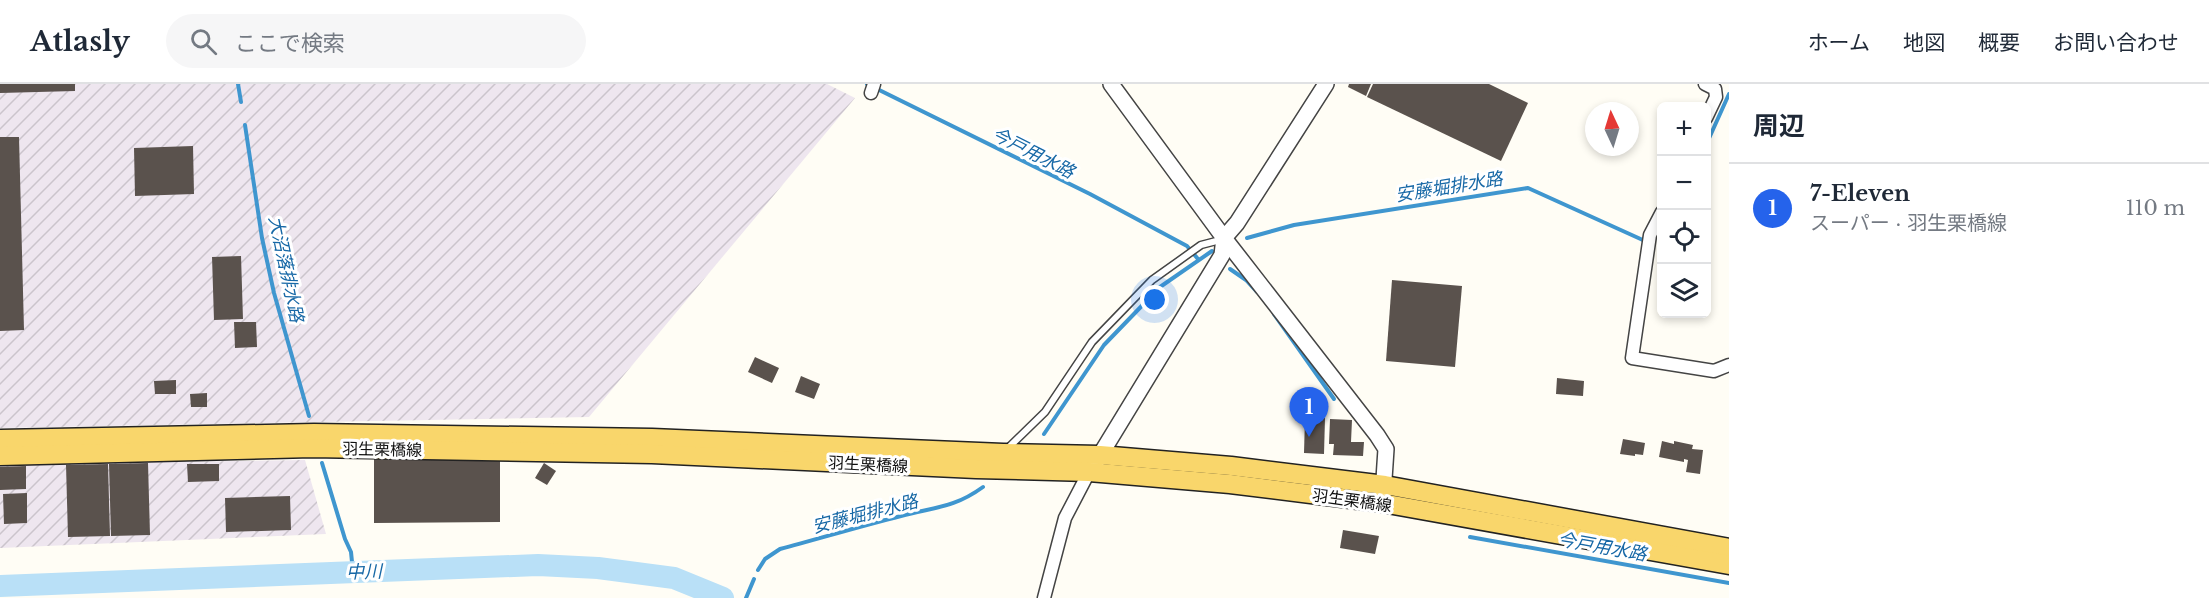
<!DOCTYPE html>
<html lang="ja">
<meta charset="utf-8">
<style>
body{margin:0;font-family:"Libre Baskerville","Noto Sans JP",serif;background:#f6f6f7;color:#1f2937}
.controls{position:absolute;right:18px;top:18px;display:grid;overflow:hidden;border-radius:9px;box-shadow:0 3px 9px #0003}
.controls button{width:54px;height:54px;display:grid;place-items:center;padding:0;border:0;border-bottom:2px solid #e0e1e3;background:#fff;color:#1f2937;font:30px sans-serif}
.compass{position:absolute;left:1585px;top:18px;width:54px;height:54px;border-radius:50%;background:#fff;box-shadow:0 3px 9px #0003;rotate:356deg}
.you{position:absolute;left:1155px;top:216px;width:21px;height:21px;margin:-15px;border:4px solid #fff;border-radius:50%;background:#1a73e8;box-shadow:0 0 0 9px #1a73e833}
.badge{display:grid;place-items:center;width:39px;height:39px;border-radius:50%;background:#2563eb;color:#fff;font-size:20px;font-weight:700}
.pin{position:absolute;translate:-50% -50px;filter:drop-shadow(0 2px 3px #0008)}
.pin::after{content:'';position:absolute;top:32px;width:21px;height:18px;background:inherit;clip-path:polygon(0 0,100% 0,50% 100%)}
.list{margin:0;padding:0;list-style:none}
h2{display:flex;justify-content:space-between;align-items:center;height:78px;margin:0;padding:0 24px;font-size:26px}
h2 small{font-size:20px;font-weight:400;color:#747a83}
.list li{display:grid;grid-template-columns:39px 1fr auto;gap:18px;align-items:center;box-sizing:border-box;height:90px;padding:0 24px;border-top:2px solid #e0e1e3}
.list b{display:block;font-size:22px;white-space:nowrap}
.list p{margin:0;font-size:20px;white-space:nowrap;color:#747a83}
.list em{font-size:20px;font-style:normal;color:#747a83}
.icon{flex:none;width:33px;height:33px;fill:none;stroke:currentColor;stroke-width:2;stroke-linecap:round;stroke-linejoin:round}
.map{position:relative;flex:none;width:1729px;height:514px;overflow:hidden}
header{display:flex;align-items:center;gap:36px;box-sizing:border-box;height:84px;padding:0 30px;background:#fff;border-bottom:2px solid #e0e1e3}
header strong{font-size:28px}
nav{display:flex;gap:33px;margin-inline-start:auto;font-size:21px}
.search{width:420px;height:54px;background:#f6f6f7;display:flex;align-items:center;gap:15px;box-sizing:border-box;padding:0 21px;border-radius:33px;color:#747a83;font-size:22px}
main{display:flex}
aside{flex:1;background:#fff}
.map>svg:first-child{display:block}
.industrial{fill:url(#industrial-furrows)}
.lines{fill:none;stroke-linecap:round;stroke-linejoin:round}
.stream{stroke:#3f96cf;stroke-width:4}
.river{stroke:#b9e0f7;stroke-width:22}
.building{fill:#5a524d}
.service-casing{stroke:#444;stroke-width:9}
.minor-casing{stroke:#444;stroke-width:15}
.tertiary-casing{stroke:#444;stroke-width:18}
.primary-casing{stroke:#222;stroke-width:21}
.service{stroke:#fff;stroke-width:6}
.minor{stroke:#fff;stroke-width:12}
.tertiary{stroke:#fff;stroke-width:15}
.primary{stroke:#f9d66b;stroke-width:18}
.labels{text-anchor:middle;dominant-baseline:central;stroke-width:6;stroke-linejoin:round;paint-order:stroke}
.street-label{font-size:16px;fill:#111;stroke:#fff}
.water-label{font-size:18px;font-style:italic;fill:#1768a6;stroke:#fff}
</style>
<header>
<strong>Atlasly</strong>
<div class="search"><svg class="icon" aria-label="search" viewBox="0 0 24 24"><circle cx="10" cy="10" r="6"/><path d="M15 15l6 6"/></svg>ここで検索</div>
<nav><a>ホーム</a><a>地図</a><a>概要</a><a>お問い合わせ</a></nav>
</header>
<main>
<div class="map">
<svg width="1729" height="514" viewBox="0 0 1729 514">
<defs>
<pattern id="industrial-furrows" width="10" height="10" patternUnits="userSpaceOnUse" patternTransform="scale(1.5)"><rect width="10" height="10" fill="#eee6ef"/><path d="M-1 1l2-2M0 10L10 0M9 11l2-2" fill="none" stroke="#cbc4cc"/></pattern>
</defs>
<rect width="100%" height="100%" fill="#fffdf5"/>
<!-- industrial -->
<g class="industrial">
<polygon points="0,0 827,0 855,14 589,333 0,344"/>
<polygon points="305,376 326,450 0,464 0,380"/>
</g>
<g class="lines">
<!-- stream -->
<g class="stream">
<polyline points="238,0 241,18"/>
<polyline points="867,0 1090,110 1187,162 1198,175"/>
<polyline points="245,41 262,154 274,209 309,332"/>
<polyline points="1706,61 1729,10"/>
<polyline points="1247,154 1294,141 1528,104 1645,157"/>
<polyline points="1659,163 1662,157"/>
<polyline points="1230,185 1246,196 1257,208"/>
<polyline points="1274,230 1334,315"/>
<polyline points="1044,350 1104,261 1160,203 1212,167"/>
<polyline points="322,379 345,455 351,468 353,488"/>
<polyline points="1470,453 1729,499"/>
<path d="M758 486 765 475 780 465C821 454 861 442 901 432 935 423 954 424 983 403"/>
<polyline points="746,514 754,495"/>
</g>
<!-- river -->
<polyline class="river" points="0,502 538,481 598,484 674,494 723,514"/>
</g>
<!-- building -->
<g class="building">
<polygon points="0,0 75,0 75,7 0,9"/>
<polygon points="1349,0 1371,0 1366,12 1348,3"/>
<polygon points="1373,0 1489,0 1528,19 1501,77 1367,13"/>
<polygon points="0,53 19,53 24,246 0,247"/>
<polygon points="193,62 194,110 135,112 134,64"/>
<polygon points="241,172 243,235 214,236 212,173"/>
<polygon points="1392,196 1462,202 1455,283 1386,277"/>
<polygon points="234,238 256,238 257,263 235,264"/>
<polygon points="755,273 779,284 772,299 748,288"/>
<polygon points="801,292 820,300 814,315 795,308"/>
<polygon points="1557,294 1584,297 1583,312 1556,310"/>
<polygon points="176,296 176,310 155,310 154,297"/>
<polygon points="207,309 207,323 191,323 190,310"/>
<polygon points="1305,334 1325,334 1324,370 1304,369"/>
<polygon points="1330,335 1352,336 1351,358 1364,358 1363,372 1333,371 1334,360 1329,360"/>
<polygon points="1623,355 1645,359 1643,371 1635,370 1635,372 1620,370"/>
<polygon points="1662,357 1674,360 1674,357 1693,361 1692,365 1703,366 1700,390 1686,388 1688,376 1684,375 1684,378 1659,373"/>
<polygon points="500,372 500,438 374,439 374,373"/>
<polygon points="148,379 150,451 111,452 109,380"/>
<polygon points="544,379 556,387 547,401 535,394"/>
<polygon points="108,380 110,452 68,453 66,381"/>
<polygon points="187,380 219,380 219,397 188,398"/>
<polygon points="26,382 26,405 0,406 0,383"/>
<polygon points="27,409 27,439 4,440 3,410"/>
<polygon points="290,412 291,446 226,448 225,414"/>
<polygon points="1343,446 1379,452 1375,470 1340,464"/>
</g>
<g class="lines">
<defs>
<polyline id="service" points="1007,365 1045,328 1092,258 1152,196 1201,161 1224,155"/>
<g id="minor">
<polyline points="1705,0 1715,5 1716,13 1706,34"/>
<polyline points="871,9 874,0"/>
<polyline points="1662,128 1650,151 1632,274 1714,287 1729,281"/>
<polyline points="1044,514 1065,434 1089,388"/>
</g>
<g id="tertiary">
<polyline points="1111,0 1224,154 1377,351 1386,365 1383,410"/>
<polyline points="1096,378 1222,171 1224,154 1237,139 1326,0"/>
</g>
<g id="primary">
<polyline points="0,355 314,349 652,354 1003,369 1100,371 1231,382 1385,401 1729,464"/>
<polyline points="0,372 312,364 652,370 976,385 1089,388 1230,400 1382,419 1729,481"/>
</g>
</defs>
<!-- service casing -->
<use href="#service" class="service-casing"/>
<!-- minor casing -->
<use href="#minor" class="minor-casing"/>
<!-- tertiary casing -->
<use href="#tertiary" class="tertiary-casing"/>
<!-- primary casing -->
<use href="#primary" class="primary-casing"/>
<!-- service -->
<use href="#service" class="service"/>
<!-- minor -->
<use href="#minor" class="minor"/>
<!-- tertiary -->
<use href="#tertiary" class="tertiary"/>
<!-- primary -->
<use href="#primary" class="primary"/>
</g>
<g class="labels">
<!-- street labels -->
<g class="street-label">
<text transform="translate(382 365) rotate(1)">羽生栗橋線</text>
<text transform="translate(868 380) rotate(3)">羽生栗橋線</text>
<text transform="translate(1352 416) rotate(8)">羽生栗橋線</text>
</g>
<!-- water labels -->
<g class="water-label">
<text transform="translate(1033 69) rotate(27)">今戸用水路</text>
<text transform="translate(1449 103) rotate(-9)">安藤堀排水路</text>
<text transform="translate(286 185) rotate(78)">大沼落排水路</text>
<text transform="translate(865 430) rotate(-14)">安藤堀排水路</text>
<text transform="translate(1602 463) rotate(10)">今戸用水路</text>
<text transform="translate(364 488) rotate(-2)">中川</text>
</g>
</g>
</svg>
<div class="controls">
<button>+</button>
<button>−</button>
<button><svg class="icon" aria-label="locate" viewBox="0 0 24 24"><circle cx="12" cy="12" r="6"/><path d="M12 2v4M12 18v4M2 12h4M18 12h4"/></svg></button>
<button><svg class="icon" aria-label="layers" viewBox="0 0 24 24"><path d="M12 4l9 5-9 5-9-5zM3 14l9 5 9-5"/></svg></button>
</div>
<svg class="compass" viewBox="-18 -18 36 36"><path d="M0-13l5 13h-10z" fill="#e53935"/><path d="M0 13l5-13h-10z" fill="#747a83"/></svg>
<div class="you"></div>
<div class="pin badge" style="left:1309px;top:353px">1</div>
</div>
<aside>
<h2>周辺<small></small></h2>
<ul class="list">
<li><span class="badge">1</span><div><b>7-Eleven</b><p>スーパー · 羽生栗橋線</p></div><em>110 m</em></li>
</ul>
</aside>
</main>
